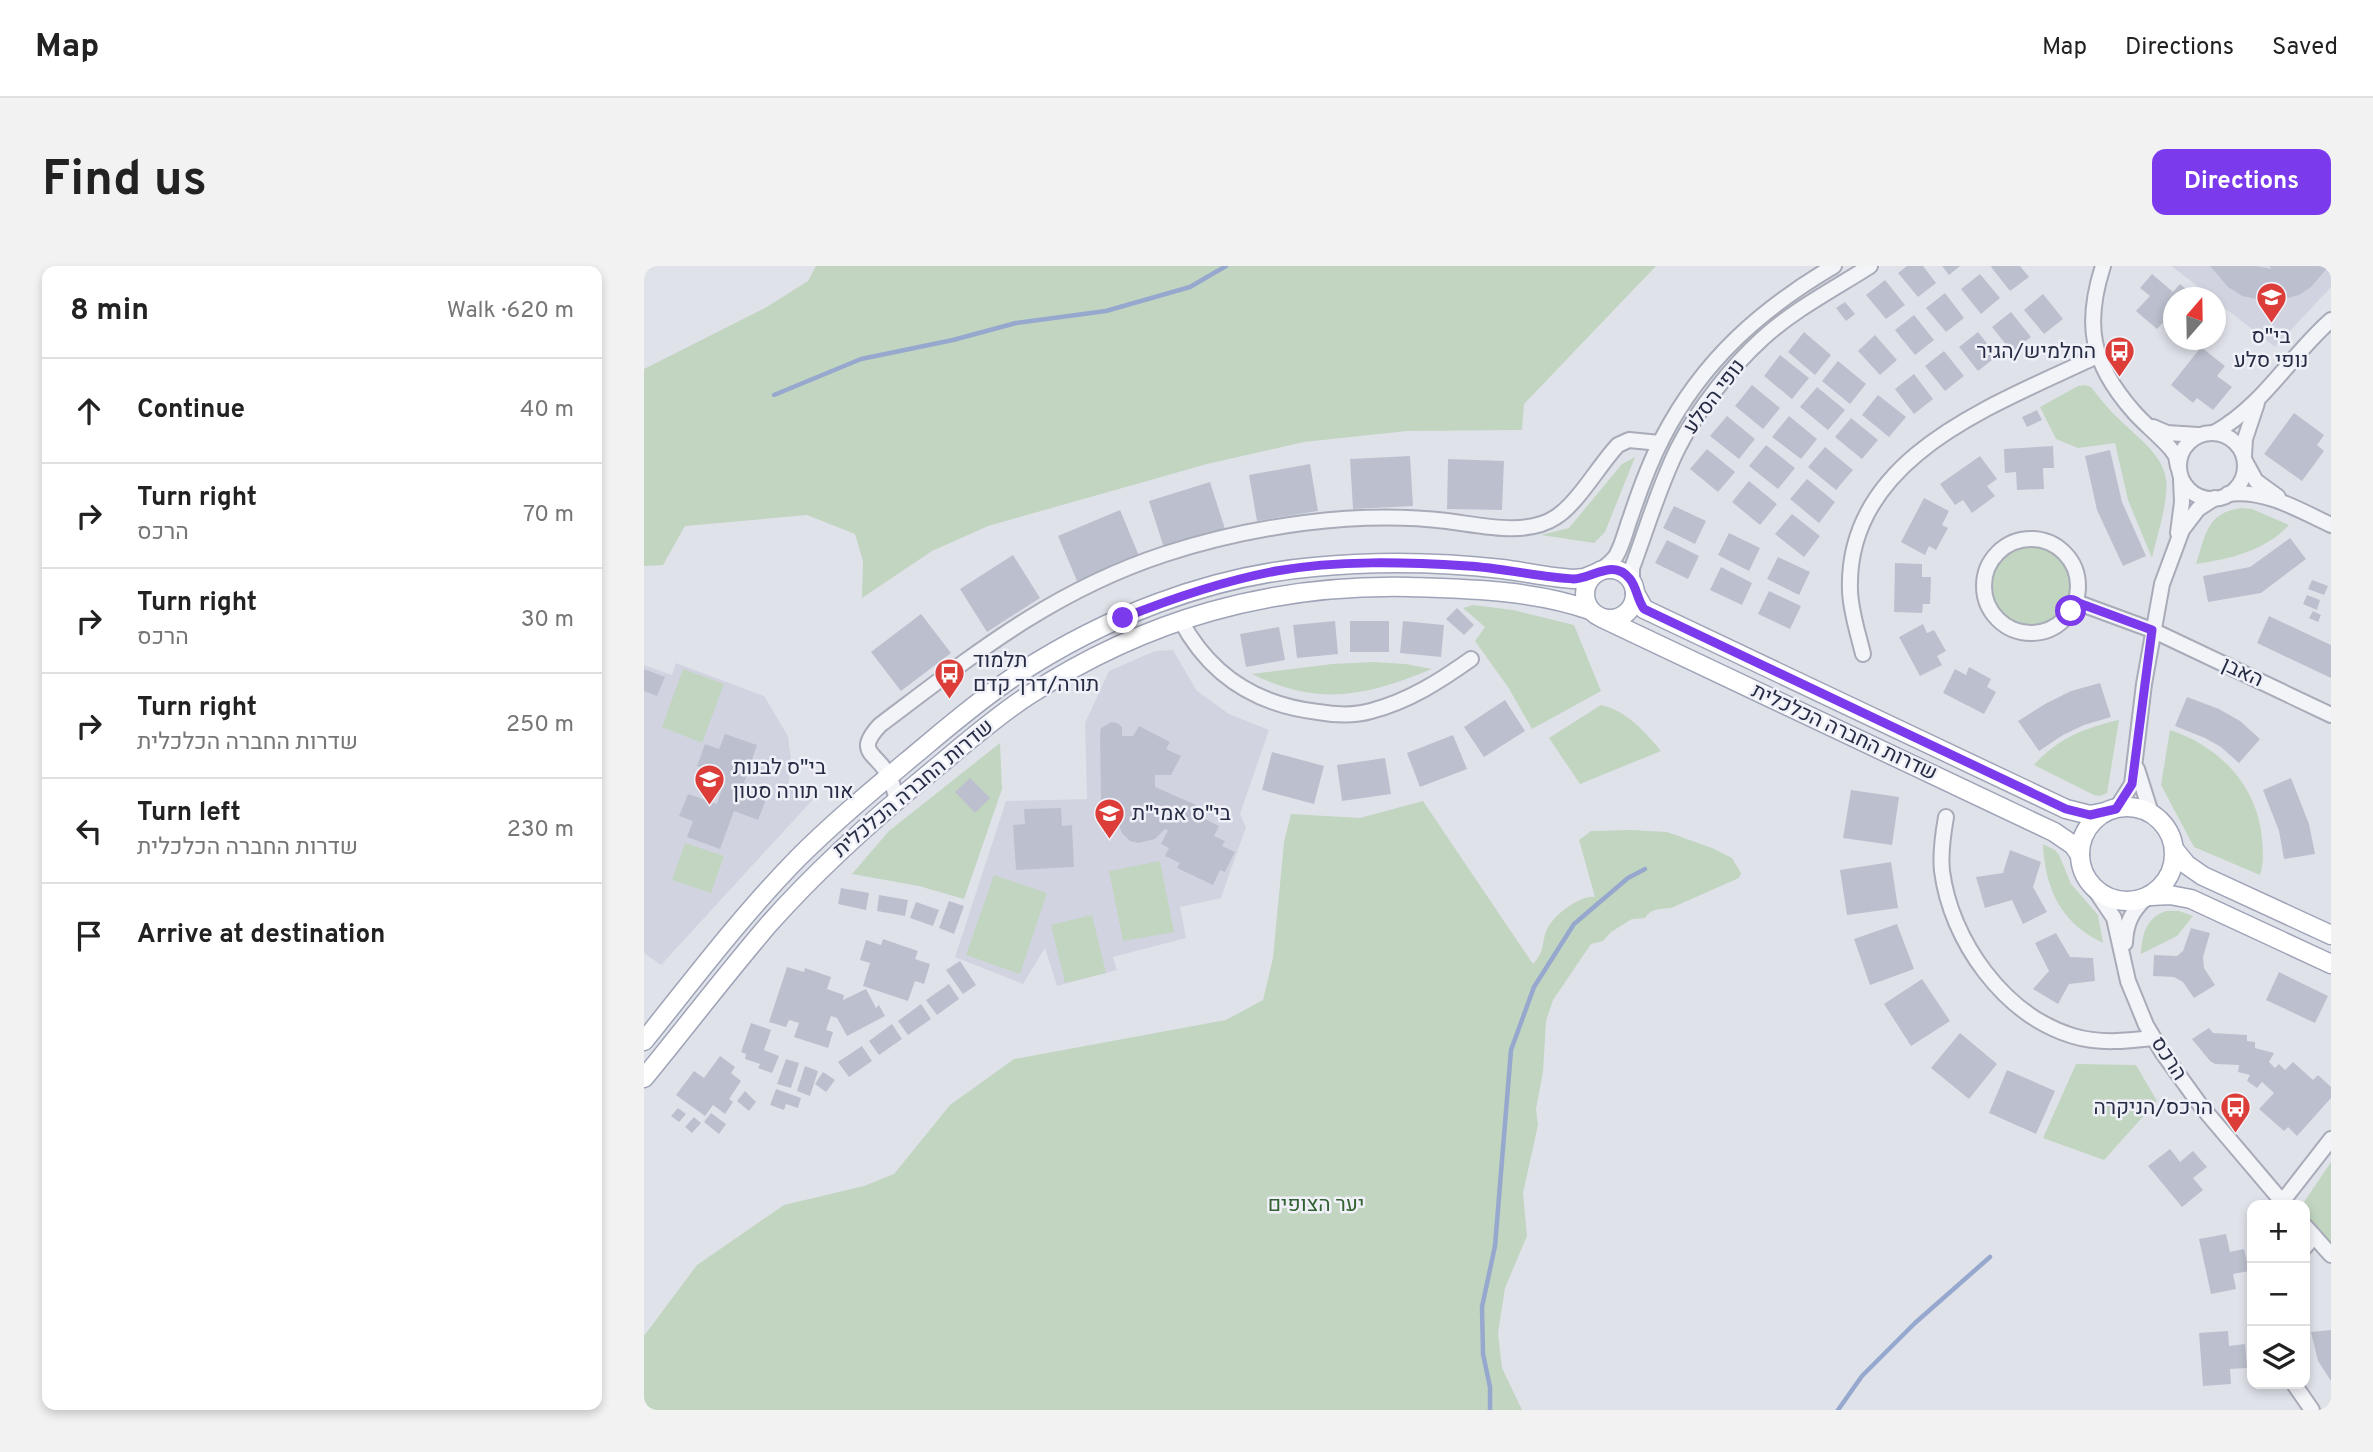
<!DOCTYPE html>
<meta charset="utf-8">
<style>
body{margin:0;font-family:Overpass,Heebo,sans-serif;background:#f2f2f2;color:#222}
.controls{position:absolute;right:21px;bottom:21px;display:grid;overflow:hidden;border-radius:14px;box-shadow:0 4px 10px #0003}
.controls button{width:63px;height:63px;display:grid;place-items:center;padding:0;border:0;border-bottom:2px solid #e0e0e0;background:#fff;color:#222;font:35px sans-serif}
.compass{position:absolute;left:1519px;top:21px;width:63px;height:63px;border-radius:50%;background:#fff;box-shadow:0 4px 10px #0003;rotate:20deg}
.stop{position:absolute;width:21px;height:21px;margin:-16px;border:5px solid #7c3aed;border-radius:50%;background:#fff}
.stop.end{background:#7c3aed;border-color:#fff;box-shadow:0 2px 7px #0008}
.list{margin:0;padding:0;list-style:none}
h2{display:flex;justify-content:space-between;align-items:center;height:91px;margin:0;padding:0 28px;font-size:30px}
h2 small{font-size:23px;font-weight:400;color:#767676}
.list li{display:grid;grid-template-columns:46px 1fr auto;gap:21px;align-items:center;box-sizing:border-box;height:105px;padding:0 28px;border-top:2px solid #e0e0e0}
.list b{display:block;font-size:26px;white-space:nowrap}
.list p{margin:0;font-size:23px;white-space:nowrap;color:#767676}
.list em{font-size:23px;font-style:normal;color:#767676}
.icon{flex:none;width:38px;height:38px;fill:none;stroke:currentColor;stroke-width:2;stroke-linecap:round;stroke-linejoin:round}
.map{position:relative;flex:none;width:1687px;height:1144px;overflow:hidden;border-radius:14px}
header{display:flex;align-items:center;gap:42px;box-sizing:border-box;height:98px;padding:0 35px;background:#fff;border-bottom:2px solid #e0e0e0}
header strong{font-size:33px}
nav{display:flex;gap:38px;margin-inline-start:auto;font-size:24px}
.intro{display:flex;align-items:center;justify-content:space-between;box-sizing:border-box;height:168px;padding:0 42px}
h1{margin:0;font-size:49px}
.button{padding:18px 32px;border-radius:14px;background:#7c3aed;color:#fff;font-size:24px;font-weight:700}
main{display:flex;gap:42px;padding:0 42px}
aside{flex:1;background:#fff;border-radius:14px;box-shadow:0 4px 10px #0003}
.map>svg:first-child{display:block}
.built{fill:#d1d4e0}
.green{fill:#c1d5c0}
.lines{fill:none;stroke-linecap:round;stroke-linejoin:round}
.stream{stroke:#97a8ce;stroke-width:4.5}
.building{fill:#bcc0ce}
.minor-casing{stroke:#a8abb8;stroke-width:18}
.major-casing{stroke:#9ea3b7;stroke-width:21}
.minor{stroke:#f3f4f8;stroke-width:14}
.major{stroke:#fff;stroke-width:18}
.route{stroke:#7c3aed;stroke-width:9}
.labels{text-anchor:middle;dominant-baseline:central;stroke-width:5;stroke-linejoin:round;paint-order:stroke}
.poi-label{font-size:21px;fill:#262c44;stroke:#f0f1f8;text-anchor:start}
.street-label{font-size:21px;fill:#262c44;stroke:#f0f1f8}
.park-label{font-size:21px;fill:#336132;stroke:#f0f1f8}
</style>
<header>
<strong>Map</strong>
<nav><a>Map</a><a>Directions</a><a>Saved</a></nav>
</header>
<div class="intro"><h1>Find us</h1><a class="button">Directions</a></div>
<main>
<aside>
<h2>8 min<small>Walk · 620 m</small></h2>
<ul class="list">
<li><svg class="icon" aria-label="ahead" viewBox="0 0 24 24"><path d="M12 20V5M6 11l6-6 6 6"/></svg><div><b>Continue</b></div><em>40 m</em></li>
<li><svg class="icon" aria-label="right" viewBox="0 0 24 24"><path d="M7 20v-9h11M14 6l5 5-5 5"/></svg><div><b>Turn right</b><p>הרכס</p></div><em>70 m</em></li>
<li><svg class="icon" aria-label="right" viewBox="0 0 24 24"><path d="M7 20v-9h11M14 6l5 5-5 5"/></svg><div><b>Turn right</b><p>הרכס</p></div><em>30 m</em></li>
<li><svg class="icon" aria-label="right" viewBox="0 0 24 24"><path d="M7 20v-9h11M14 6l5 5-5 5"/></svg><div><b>Turn right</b><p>שדרות החברה הכלכלית</p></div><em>250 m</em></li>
<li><svg class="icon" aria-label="left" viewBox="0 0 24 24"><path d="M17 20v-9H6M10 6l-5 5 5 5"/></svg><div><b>Turn left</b><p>שדרות החברה הכלכלית</p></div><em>230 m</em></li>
<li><svg class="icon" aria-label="arrive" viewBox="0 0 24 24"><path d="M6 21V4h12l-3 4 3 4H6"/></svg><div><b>Arrive at destination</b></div></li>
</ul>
</aside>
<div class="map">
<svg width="1687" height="1144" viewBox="0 0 1687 1144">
<rect width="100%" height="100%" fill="#e0e2ea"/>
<!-- built -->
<g class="built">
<polygon points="1527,0 1687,0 1687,21 1631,81 1572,35 1572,32 1568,31"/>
<polygon points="529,384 553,425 585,448 625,464 596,548 602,561 577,632 536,641 542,672 469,691 473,704 413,720 401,682 379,718 311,691 362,535 443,533 441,457 465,405 511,385"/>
<polygon points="32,397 120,430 144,470 147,493 144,523 172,530 17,699 0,687 0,399 28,409"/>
</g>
<!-- green -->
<g class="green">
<polygon points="172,0 1012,0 880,138 878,164 763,165 660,176 563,198 344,260 288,285 218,332 219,295 211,268 163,249 41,260 19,299 0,300 0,103 121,42 164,15"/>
<path d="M1441 119 1447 121C1456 133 1465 144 1476 154 1493 171 1517 187 1522 212 1525 235 1513 269 1508 292L1484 234 1471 177 1434 182 1412 173 1396 141 1434 120Z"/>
<polygon points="991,191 961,266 950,277 897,269 925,262 978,198"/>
<path d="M1597 242 1608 243 1645 259C1621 285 1586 293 1552 298 1562 269 1562 247 1597 242Z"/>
<circle cx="1387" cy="320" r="41"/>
<polygon points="829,339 869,344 930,359 957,425 888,463 864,421 831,375 841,361 819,342"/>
<path d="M730 396 761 398 788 403C721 430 676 441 608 408L688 398Z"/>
<polygon points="39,403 80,418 58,477 18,461"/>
<path d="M957 439C983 445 1001 466 1017 485L936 518 905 472Z"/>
<path d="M1475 454 1463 527 1456 530 1450 529 1390 499C1412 473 1443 461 1475 454Z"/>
<path d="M1526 464C1575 480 1613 519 1618 572 1619 585 1620 597 1616 609L1550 581 1517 519Z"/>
<polygon points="356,477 358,523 320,633 275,620 208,608 245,565"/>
<path d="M779 535 889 698C902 684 897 677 903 663 910 649 936 629 951 631L935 574 947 565 988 564 1023 566 1068 582 1088 592 1097 607 1095 612 1027 642C1017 643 1007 642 1001 652L988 653 967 666 959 675 947 678 909 734 902 755 899 806 892 843 894 859 879 927 883 970 861 1022 854 1067 858 1102 878 1144H0V1070L53 999 140 939 220 920 250 908 306 839 370 793 582 754 619 734 629 692 640 576 647 548 716 552Z"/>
<polygon points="41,577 80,590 67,627 28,614"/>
<path d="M1399 578 1411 584 1415 589 1427 618 1454 649 1459 677C1417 657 1401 623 1399 578Z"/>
<polygon points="516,595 530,666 479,675 465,605"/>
<polygon points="350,609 403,627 376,708 322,689"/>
<path d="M1522 645H1535L1549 650 1533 670 1497 688C1498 668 1502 652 1522 645Z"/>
<polygon points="448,649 462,707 421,717 407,659"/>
<polygon points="1432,798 1492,799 1513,835 1460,894 1399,872"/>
<polygon points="1687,896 1687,977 1661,948 1661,939 1658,939"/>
</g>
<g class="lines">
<!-- stream -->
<g class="stream">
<polyline points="130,129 217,93 309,74 372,57 462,45 546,21 582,0"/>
<polyline points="846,1144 846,1121 839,1088 838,1041 851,980 867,784 890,721 930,658 984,612 1001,603"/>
<polyline points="1194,1144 1218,1110 1271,1057 1346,991"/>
</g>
</g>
<!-- building -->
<g class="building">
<polygon points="1263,0 1279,0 1292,17 1274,31 1254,7"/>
<polygon points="1298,0 1316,0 1305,9"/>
<polygon points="1348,0 1376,0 1385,11 1366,25 1347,1"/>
<polygon points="1566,0 1612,0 1627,3 1626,0 1685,0 1667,21 1655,29 1629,36 1598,30 1584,21"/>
<polygon points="1336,8 1356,32 1337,48 1317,23"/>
<polygon points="1508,8 1529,26 1536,18 1552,32 1530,32 1530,54 1525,50 1513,63 1492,45 1506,30 1496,22"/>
<polygon points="1241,14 1261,39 1242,53 1222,29"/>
<polygon points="1301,27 1320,52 1302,66 1282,42"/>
<polygon points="1399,28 1419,53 1400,68 1380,44"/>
<polygon points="1201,36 1211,48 1202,55 1192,42"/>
<polygon points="1367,46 1387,71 1368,86 1348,61"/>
<polygon points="1270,49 1290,74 1271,89 1251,64"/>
<polygon points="1160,66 1187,89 1171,109 1144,86"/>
<polygon points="1334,66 1353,90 1334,105 1315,81"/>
<polygon points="1231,69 1253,94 1236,109 1214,85"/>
<polygon points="1557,81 1581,100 1573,110 1588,121 1569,144 1553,132 1549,137 1527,119"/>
<polygon points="1300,85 1320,110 1301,125 1281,100"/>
<polygon points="1136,89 1165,112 1148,133 1120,110"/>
<polygon points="1194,95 1222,118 1206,138 1178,115"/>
<polygon points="1270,108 1289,133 1270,148 1251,123"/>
<polygon points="1108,119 1136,142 1119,163 1091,140"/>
<polygon points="1173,121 1201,144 1184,164 1156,141"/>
<polygon points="1234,129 1262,151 1245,171 1218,149"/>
<polygon points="1393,144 1398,154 1383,161 1378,151"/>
<polygon points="1650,147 1680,169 1673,179 1680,185 1658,215 1620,188"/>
<polygon points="1083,150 1111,173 1095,193 1066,170"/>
<polygon points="1145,150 1173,173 1157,193 1128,171"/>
<polygon points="1207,152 1234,174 1218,193 1191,171"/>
<polygon points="1122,179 1151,202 1134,223 1105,200"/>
<polygon points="1409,180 1410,202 1399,202 1400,223 1373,224 1372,206 1361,207 1360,183"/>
<polygon points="1181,181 1209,204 1192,224 1164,201"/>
<polygon points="1063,183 1091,206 1074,226 1046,203"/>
<polygon points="1466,184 1478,236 1502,290 1479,300 1453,244 1441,190"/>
<polygon points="766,190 769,240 709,243 706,193"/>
<polygon points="1336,190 1353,213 1343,220 1351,230 1328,247 1319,234 1311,239 1296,218"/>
<polygon points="804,193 860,195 858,244 803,243"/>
<polygon points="666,198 674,245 613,255 605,209"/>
<polygon points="1163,213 1191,236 1175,257 1146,233"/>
<polygon points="1105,215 1133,238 1116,259 1088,236"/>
<polygon points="566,216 581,263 520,282 505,235"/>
<polygon points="1280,232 1305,245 1298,259 1304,262 1292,284 1285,280 1281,289 1257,276"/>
<polygon points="1030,240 1062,255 1051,278 1019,262"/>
<polygon points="476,244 495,290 433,315 414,270"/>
<polygon points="1148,248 1176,270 1160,291 1131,268"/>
<polygon points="1085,267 1116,282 1105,305 1074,289"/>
<polygon points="1646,272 1662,293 1617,327 1564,336 1559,310 1606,301"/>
<polygon points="1023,274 1055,290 1044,313 1011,297"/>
<polygon points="369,289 396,332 343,366 316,323"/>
<polygon points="1134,291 1166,306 1155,329 1123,313"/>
<polygon points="1251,297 1278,298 1278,311 1287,311 1286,338 1279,338 1278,347 1250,346"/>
<polygon points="1077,301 1108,317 1098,339 1066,324"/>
<polygon points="1668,314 1684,320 1680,329 1664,323"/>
<polygon points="1125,325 1157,340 1146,363 1114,348"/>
<polygon points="1663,329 1676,334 1673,344 1659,338"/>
<polygon points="813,342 830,359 820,369 802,353"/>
<polygon points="1669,345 1677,349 1674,356 1665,352"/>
<polygon points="277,348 307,387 257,425 227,386"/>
<polygon points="1625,350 1687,379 1687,412 1613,377"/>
<polygon points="691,355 694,388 653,392 649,359"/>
<rect x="706" y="355" width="39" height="31"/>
<polygon points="759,355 800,359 797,391 756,387"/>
<polygon points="1279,358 1283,367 1290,364 1302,385 1293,390 1298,399 1276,410 1255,371"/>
<polygon points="635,361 641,394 602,401 596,368"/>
<polygon points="1325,401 1347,413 1343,421 1352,426 1340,448 1299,427 1311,403 1322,409"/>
<polygon points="0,403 21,411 13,430 0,425"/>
<polygon points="1456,417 1467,451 1440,459 1419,469 1395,485 1374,455 1401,438 1427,425"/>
<polygon points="1543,431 1575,443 1596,455 1616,473 1595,497 1577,481 1561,472 1531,460"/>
<polygon points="861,434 881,465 840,491 820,461"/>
<polygon points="467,456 473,457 478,461 478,470 489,470 495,460 526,476 522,483 537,490 527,509 511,509 511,521 557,541 553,549 575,560 570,570 581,575 578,580 591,586 581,606 576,604 569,619 533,602 536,597 521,590 525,582 517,578 524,564 521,563 511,573 494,577 486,575 478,567 463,534 457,534 456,467 457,462"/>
<polygon points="81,468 113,479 100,517 125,526 114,554 90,545 76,583 43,571 49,555 35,550 44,528 73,538 82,510 53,500 61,478 75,483"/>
<polygon points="809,469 823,503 776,521 763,487"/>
<polygon points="628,486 680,500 670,538 618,524"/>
<polygon points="741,492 747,528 698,535 693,499"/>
<polygon points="326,512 346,532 331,547 311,526"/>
<polygon points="1647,512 1665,558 1671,588 1640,593 1635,565 1619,524"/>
<polygon points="1207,524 1255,531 1248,579 1199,572"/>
<polygon points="417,542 418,560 428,559 430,601 372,604 369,559 381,558 380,543"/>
<polygon points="1366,584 1397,596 1389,621 1403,646 1379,658 1368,634 1341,642 1332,611 1359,607"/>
<polygon points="1247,596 1254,642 1203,649 1196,604"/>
<polygon points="197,622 225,627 222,644 194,638"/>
<polygon points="235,629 264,634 261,650 233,645"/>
<polygon points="305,635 320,640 310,668 295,662"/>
<polygon points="272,636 295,644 289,660 266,652"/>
<polygon points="1253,658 1270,703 1226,719 1210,673"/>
<polygon points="1547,662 1566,667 1559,691 1560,702 1571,719 1550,732 1539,716 1530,711 1509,710 1510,689 1533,690 1539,685"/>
<polygon points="1412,667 1426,691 1449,692 1451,715 1425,718 1414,738 1389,723 1405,705 1391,677"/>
<polygon points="239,673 274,685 271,693 286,698 280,718 271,715 264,735 219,720 226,697 216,694 222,674 237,679"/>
<polygon points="316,695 332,719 319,728 302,704"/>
<polygon points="143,701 160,706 161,702 187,711 183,723 200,729 199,734 222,723 232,742 235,739 241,750 203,770 193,752 187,750 182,764 189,766 184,782 150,771 155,757 145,754 142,761 125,756"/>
<polygon points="1635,706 1684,730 1671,757 1622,734"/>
<polygon points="1278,713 1306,755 1267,780 1240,738"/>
<polygon points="305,718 315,733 293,749 282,734"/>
<polygon points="277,738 287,753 264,769 254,755"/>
<polygon points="107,757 127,764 120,784 135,790 128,807 114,802 116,798 101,793 102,788 97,786"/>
<polygon points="248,758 258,773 235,789 225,775"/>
<polygon points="1565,762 1569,767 1603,769 1603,775 1611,776 1611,782 1630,787 1625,796 1631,802 1635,798 1641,804 1649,796 1669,814 1674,809 1687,821 1687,832 1653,870 1644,861 1640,865 1615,843 1630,827 1618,816 1613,822 1603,815 1606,809 1594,806 1595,799 1571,798 1566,795 1548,773"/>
<polygon points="1316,767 1353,798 1325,833 1287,802"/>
<polygon points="218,780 228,795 205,811 194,796"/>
<polygon points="76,790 91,801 87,807 97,815 85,833 89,836 81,848 69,839 61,850 32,829 50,805 60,812"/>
<polygon points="142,793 155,797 147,822 133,818"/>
<polygon points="161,800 174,805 166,830 153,825"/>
<polygon points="1363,804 1411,825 1392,868 1345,847"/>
<polygon points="179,806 191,814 182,826 171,818"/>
<polygon points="132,823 157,832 154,842 142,838 140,844 126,839"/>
<polygon points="101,825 112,836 105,845 93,835"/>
<polygon points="34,842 42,848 35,856 27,850"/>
<polygon points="67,847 82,858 75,868 60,856"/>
<polygon points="50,851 57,857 48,867 41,861"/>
<polygon points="1526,883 1536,896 1549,885 1563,901 1549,912 1559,924 1538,941 1504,900"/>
<polygon points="1582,968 1586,986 1600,983 1605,1005 1589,1008 1592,1023 1567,1028 1555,973"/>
<polygon points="1687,1064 1687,1115 1674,1095 1667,1066"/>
<polygon points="1584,1065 1585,1080 1601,1078 1603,1102 1586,1103 1587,1118 1559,1120 1555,1067"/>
</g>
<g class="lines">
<defs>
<g id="minor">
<path d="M1459 0C1440 59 1447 97 1489 145 1500 158 1515 169 1527 183L1532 190 1534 201"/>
<polyline points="1509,161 1523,167 1554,169"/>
<path d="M1570 167C1619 140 1646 90 1687 54"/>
<circle cx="1568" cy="200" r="33"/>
<polyline points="1600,190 1601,173 1613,137"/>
<polyline points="1601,195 1612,215 1634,231"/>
<path d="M1584 228C1621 223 1655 244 1687 259"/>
<polyline points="1534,267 1538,236 1537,214"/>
<circle cx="1387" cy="320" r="47"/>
<path d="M957 304C962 300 968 296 972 290 979 278 982 263 987 250 996 223 1006 196 1019 171 1059 94 1117 43 1190 0"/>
<path d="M988 316V302C1003 262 1015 220 1034 182 1053 144 1088 100 1119 72 1151 43 1190 23 1226 0"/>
<polyline points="1432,336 1508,364 1687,449"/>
<path d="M537 355C566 409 613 439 674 446 692 449 710 450 727 445 765 435 796 415 827 393"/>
<path d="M1219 388C1214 367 1207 347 1206 325 1201 189 1354 138 1455 89"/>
<polyline points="1493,503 1507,547"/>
<path d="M253 534C251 527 249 519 246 512 234 486 209 488 236 459 329 389 408 325 521 288 608 260 712 244 803 255 836 259 882 271 912 251 934 237 955 199 974 179L985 174 1016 177"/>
<polyline points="1472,543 1488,518 1500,418 1518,318 1538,264 1554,243 1571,232"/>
<path d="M1302 551C1299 568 1296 587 1298 605 1307 675 1360 749 1429 770 1455 778 1483 775 1509 772"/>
<polyline points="1447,618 1470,652 1484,715 1502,759 1518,786 1557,840 1641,939"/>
<path d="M1481 677C1482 656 1488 645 1503 631"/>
<polyline points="1638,936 1687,873"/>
<polyline points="1661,960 1687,989"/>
<polyline points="1661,981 1670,970"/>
<polyline points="1650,1118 1668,1144"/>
</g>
<g id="major">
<circle cx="966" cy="328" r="25"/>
<polyline points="991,327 1000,343 1422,543 1446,549 1461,546"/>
<polyline points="958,352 1410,566 1429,579 1436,589"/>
<circle cx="1483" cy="588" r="47"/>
<polyline points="1530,583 1543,599 1559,610 1687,669"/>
<polyline points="1507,630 1526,629 1547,633 1687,698"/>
<path d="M0 775C50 713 98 649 154 592 188 558 225 527 262 496 297 467 332 436 371 410 459 352 564 310 670 301 732 295 797 296 858 303 882 306 906 312 930 313L940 312 950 308"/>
<path d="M0 812C42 761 82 708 125 658 173 604 226 556 282 510 315 483 348 453 385 429 502 353 626 318 766 321 825 323 889 324 946 344"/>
</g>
</defs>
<!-- minor casing -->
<use href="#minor" class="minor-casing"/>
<!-- major casing -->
<use href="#major" class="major-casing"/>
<!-- minor -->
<use href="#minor" class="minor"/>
<!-- major -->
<use href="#major" class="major"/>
</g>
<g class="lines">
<!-- route -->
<path class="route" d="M479 352C529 332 579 315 632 305 694 294 761 296 824 300 859 302 894 311 930 313 949 312 970 292 986 313 993 322 993 333 1000 343L1422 543 1446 549 1472 543 1488 518 1508 364 1432 336 1427 345"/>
</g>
<!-- icons -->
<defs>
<symbol id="school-pin" viewBox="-11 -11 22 30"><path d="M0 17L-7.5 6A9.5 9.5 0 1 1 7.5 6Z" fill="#dd3d38" stroke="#f0f1f8"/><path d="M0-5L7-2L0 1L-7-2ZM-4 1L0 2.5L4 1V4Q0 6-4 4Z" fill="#fff"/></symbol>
<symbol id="bus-pin" viewBox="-11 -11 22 30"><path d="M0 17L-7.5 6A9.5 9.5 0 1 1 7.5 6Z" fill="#dd3d38" stroke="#f0f1f8"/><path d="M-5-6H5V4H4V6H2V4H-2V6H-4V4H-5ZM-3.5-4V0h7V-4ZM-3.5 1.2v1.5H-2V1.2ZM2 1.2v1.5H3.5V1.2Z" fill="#fff"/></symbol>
</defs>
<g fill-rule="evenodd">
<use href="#school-pin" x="1610" y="14" width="35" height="47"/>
<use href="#bus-pin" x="1458" y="68" width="35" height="47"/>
<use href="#bus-pin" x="288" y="390" width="35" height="47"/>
<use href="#school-pin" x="48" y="496" width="35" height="47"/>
<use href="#school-pin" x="448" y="530" width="35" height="47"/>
<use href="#bus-pin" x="1574" y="824" width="35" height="47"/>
</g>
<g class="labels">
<!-- poi labels -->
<g class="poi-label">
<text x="1627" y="71" text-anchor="middle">בי"ס<tspan x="1627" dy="24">נופי סלע</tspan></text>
<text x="1452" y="86" text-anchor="end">החלמיש/הגיר</text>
<text x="329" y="395">תלמוד<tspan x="329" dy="24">תורה/דרך קדם</tspan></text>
<text x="89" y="502">בי"ס לבנות<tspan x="89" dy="24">אור תורה סטון</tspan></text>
<text x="488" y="548">בי"ס אמי"ת</text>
<text x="1569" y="842" text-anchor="end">הרכס/הניקרה</text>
</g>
<!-- street labels -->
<g class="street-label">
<text transform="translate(1071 131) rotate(-53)">נופי הסלע</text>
<text transform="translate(1598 407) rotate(25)">האבן</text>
<text transform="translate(1200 467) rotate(25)">שדרות החברה הכלכלית</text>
<text transform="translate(270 523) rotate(-40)">שדרות החברה הכלכלית</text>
<text transform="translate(1524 793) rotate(57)">הרכס</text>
</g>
<!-- park labels -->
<g class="park-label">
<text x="672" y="939">יער הצופים</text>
</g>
</g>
</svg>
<div class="controls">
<button>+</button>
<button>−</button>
<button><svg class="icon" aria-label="layers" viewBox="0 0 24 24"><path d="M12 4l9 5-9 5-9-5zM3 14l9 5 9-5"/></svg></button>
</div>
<svg class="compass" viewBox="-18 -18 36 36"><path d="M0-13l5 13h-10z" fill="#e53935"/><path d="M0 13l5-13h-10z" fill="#767676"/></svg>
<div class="stop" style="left:1427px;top:345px"></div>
<div class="stop end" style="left:479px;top:352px"></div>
</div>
</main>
